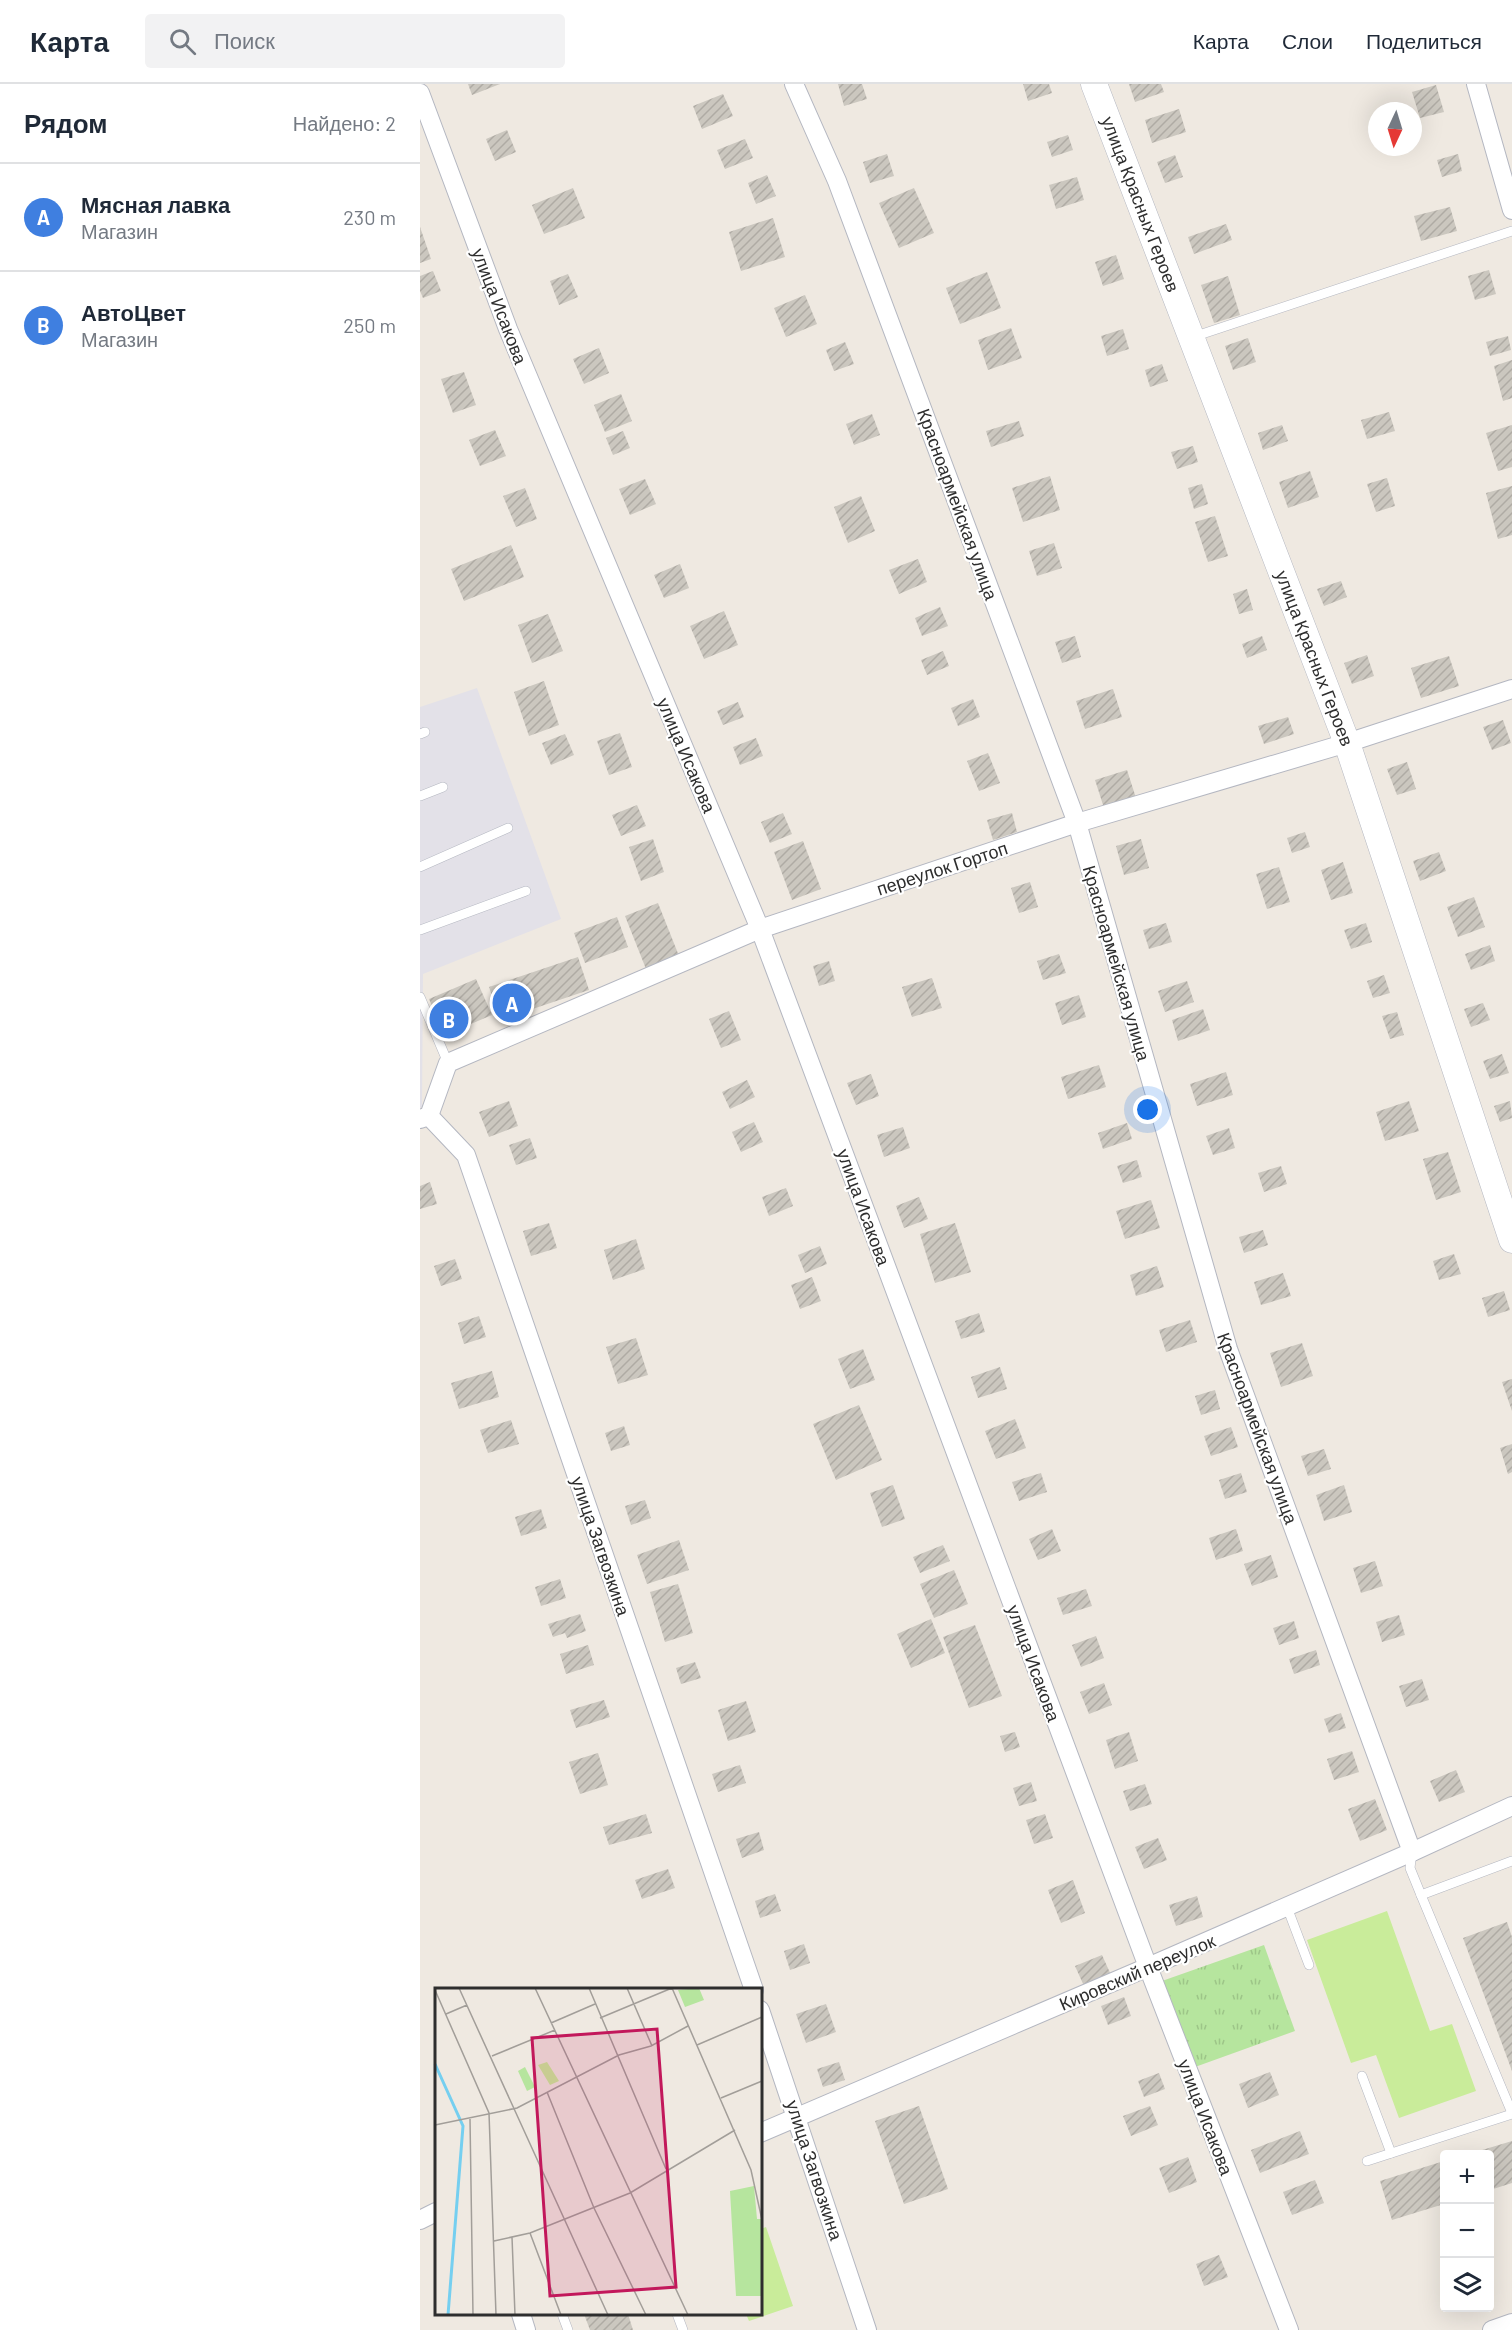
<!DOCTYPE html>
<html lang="ru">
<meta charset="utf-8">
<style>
body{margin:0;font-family:Barlow,sans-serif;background:#f2f2f3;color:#1f2937}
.controls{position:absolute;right:18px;bottom:18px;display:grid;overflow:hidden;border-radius:6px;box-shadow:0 6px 24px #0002}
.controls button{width:54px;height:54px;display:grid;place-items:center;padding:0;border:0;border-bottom:2px solid #e0e1e3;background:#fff;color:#1f2937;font:30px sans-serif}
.compass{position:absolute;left:948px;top:18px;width:54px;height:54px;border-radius:50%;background:#fff;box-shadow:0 6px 24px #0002;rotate:184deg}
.you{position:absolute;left:728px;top:1026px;width:21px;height:21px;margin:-15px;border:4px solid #fff;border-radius:50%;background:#1a73e8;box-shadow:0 0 0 9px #1a73e833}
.badge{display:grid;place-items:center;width:39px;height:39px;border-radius:50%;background:#111827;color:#fff;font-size:20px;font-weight:700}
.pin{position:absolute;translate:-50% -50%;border:3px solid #fff;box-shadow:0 2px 6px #0006}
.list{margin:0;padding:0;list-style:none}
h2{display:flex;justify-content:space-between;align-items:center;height:78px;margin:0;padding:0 24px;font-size:26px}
h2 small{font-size:20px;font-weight:400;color:#747a83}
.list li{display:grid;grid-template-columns:39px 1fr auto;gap:18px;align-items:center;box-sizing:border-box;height:108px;padding:0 24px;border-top:2px solid #e0e1e3}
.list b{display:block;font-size:22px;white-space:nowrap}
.list p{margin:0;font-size:20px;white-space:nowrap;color:#747a83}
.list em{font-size:20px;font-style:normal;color:#747a83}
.icon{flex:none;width:33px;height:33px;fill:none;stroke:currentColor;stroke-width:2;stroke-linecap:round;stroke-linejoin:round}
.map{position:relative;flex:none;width:1092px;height:2246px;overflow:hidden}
header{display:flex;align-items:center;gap:36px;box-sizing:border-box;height:84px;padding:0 30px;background:#fff;border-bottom:2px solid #e0e1e3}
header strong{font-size:28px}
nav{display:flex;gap:33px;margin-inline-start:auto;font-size:21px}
.search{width:420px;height:54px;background:#f2f2f3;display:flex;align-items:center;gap:15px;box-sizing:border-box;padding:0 21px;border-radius:6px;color:#747a83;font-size:22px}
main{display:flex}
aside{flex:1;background:#fff}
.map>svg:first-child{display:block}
.industrial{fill:#e3e1e8}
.grass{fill:url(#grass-tufts)}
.pitch{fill:#c9ec9a}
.building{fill:url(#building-hatch)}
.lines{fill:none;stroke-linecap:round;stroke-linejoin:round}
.lane-casing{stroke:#b4b7c1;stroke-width:10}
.street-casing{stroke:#b4b7c1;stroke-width:20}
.secondary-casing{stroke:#b4b7c1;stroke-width:27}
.lane{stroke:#fff;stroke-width:9}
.street{stroke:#fff;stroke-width:18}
.secondary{stroke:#fff;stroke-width:26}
.labels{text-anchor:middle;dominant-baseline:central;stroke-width:4.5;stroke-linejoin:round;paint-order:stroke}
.street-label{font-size:18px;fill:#2e2e2e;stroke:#fff}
.inset-river{fill:none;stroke:#75cff0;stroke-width:3}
.inset-road{fill:none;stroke:#a29e99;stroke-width:1.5}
.view{fill:#c2185b;fill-opacity:0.15;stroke:#c2185b;stroke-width:3}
.inset-edge{fill:none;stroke:#2e2e2e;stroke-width:3}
</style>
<header>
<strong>Карта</strong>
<div class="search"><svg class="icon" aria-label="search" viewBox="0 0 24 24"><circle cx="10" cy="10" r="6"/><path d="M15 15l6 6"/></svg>Поиск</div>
<nav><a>Карта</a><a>Слои</a><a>Поделиться</a></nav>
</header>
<main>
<aside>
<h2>Рядом<small>Найдено: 2</small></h2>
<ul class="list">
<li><span class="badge" style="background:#3f7fe0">A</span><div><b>Мясная лавка</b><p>Магазин</p></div><em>230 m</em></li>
<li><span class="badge" style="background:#3f7fe0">B</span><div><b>АвтоЦвет</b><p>Магазин</p></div><em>250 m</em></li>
</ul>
</aside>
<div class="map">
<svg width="1092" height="2246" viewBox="0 0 1092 2246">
<defs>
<pattern id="grass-tufts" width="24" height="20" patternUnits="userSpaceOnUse" patternTransform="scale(1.5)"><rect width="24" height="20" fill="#b6e59e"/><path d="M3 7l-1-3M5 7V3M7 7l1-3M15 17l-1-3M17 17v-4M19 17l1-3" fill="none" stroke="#9dc588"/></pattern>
<pattern id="building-hatch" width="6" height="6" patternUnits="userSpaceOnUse" patternTransform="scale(1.5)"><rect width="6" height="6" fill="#cbc7bf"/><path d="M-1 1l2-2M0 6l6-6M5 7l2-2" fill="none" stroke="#afaba4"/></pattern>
</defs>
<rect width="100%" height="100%" fill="#efe9e1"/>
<!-- industrial -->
<polygon class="industrial" points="57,604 141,835 3,890 2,1023 0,1024 0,623"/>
<!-- grass -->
<polygon class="grass" points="844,1861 875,1947 775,1983 742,1897"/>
<!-- pitch -->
<g class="pitch">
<polygon points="967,1827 1010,1947 1032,1940 1056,2007 979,2034 956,1971 931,1979 887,1856"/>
<polygon points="346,2143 373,2222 329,2237 326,2230 340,2230 341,2145"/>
</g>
<!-- building -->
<g class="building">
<polygon points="48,0 80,0 52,11"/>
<polygon points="418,0 442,0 447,15 424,22"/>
<polygon points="603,0 629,0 632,9 608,17"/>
<polygon points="709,0 741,0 744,8 715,18"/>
<polygon points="1016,1 1024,28 1000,34 992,8"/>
<polygon points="303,10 313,32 282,45 273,22"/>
<polygon points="759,25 766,48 732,59 725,36"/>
<polygon points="87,46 96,68 75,77 66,55"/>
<polygon points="648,51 653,66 632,73 627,58"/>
<polygon points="325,55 333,74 305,85 297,66"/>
<polygon points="467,70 474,92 450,99 443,78"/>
<polygon points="1038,70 1042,87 1022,93 1017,76"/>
<polygon points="755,71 763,93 745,99 737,78"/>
<polygon points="347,91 356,112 336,120 328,99"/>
<polygon points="657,93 664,116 636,125 629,101"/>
<polygon points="153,104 165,134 124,150 112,121"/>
<polygon points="494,104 514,149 479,164 459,119"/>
<polygon points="1030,123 1037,147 1001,157 994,132"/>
<polygon points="353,134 365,173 321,187 309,148"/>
<polygon points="806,140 812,156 774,170 768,153"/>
<polygon points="0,143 11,175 0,179"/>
<polygon points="696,171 704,195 683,202 675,178"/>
<polygon points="1069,186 1076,210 1055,216 1048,192"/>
<polygon points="13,187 21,207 3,214 0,207 0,192"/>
<polygon points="567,188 581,224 540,240 526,204"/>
<polygon points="148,190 158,213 139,221 130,197"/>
<polygon points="808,192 820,231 794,239 781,201"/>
<polygon points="385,211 397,240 366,253 354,224"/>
<polygon points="591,244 602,274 568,286 558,256"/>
<polygon points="703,245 709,265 687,272 681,252"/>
<polygon points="1088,252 1091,266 1070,272 1066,258"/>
<polygon points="828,254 836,278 813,286 805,262"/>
<polygon points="425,258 434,280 414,287 406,266"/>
<polygon points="179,264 189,289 164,300 153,275"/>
<polygon points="1092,276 1092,314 1083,317 1074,282"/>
<polygon points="742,280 748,297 730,303 725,286"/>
<polygon points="44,288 56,321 33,329 21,295"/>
<polygon points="201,310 212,337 185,348 174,321"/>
<polygon points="969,328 975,347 947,355 941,336"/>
<polygon points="452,330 460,351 434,361 426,340"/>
<polygon points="599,337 604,352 571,363 566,347"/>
<polygon points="862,341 868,357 843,366 838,349"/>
<polygon points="1092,341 1092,383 1078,387 1066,349"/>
<polygon points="75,346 86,372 60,382 49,356"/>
<polygon points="203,347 210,364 193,371 186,354"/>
<polygon points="773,362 778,378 757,385 751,368"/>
<polygon points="890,387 899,413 868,424 859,398"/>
<polygon points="630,392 640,426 603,438 592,404"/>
<polygon points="967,394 975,422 956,428 947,400"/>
<polygon points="225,395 236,420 210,431 199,405"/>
<polygon points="782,400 788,420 774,425 768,404"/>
<polygon points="1092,402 1092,451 1078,455 1066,409"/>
<polygon points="105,404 117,435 96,443 83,412"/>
<polygon points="441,412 455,447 428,459 414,423"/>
<polygon points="795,432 808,472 788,478 775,438"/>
<polygon points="634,459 642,484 617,492 609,467"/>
<polygon points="91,461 104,493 44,517 31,485"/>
<polygon points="498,475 507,498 479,510 469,486"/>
<polygon points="260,480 269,504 244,514 234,491"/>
<polygon points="921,497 927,513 904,522 897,505"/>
<polygon points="827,505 833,526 819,530 813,510"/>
<polygon points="520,523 528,542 502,552 495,534"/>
<polygon points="304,527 318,561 284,575 270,542"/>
<polygon points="128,530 143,567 112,579 98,541"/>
<polygon points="655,552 661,573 642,579 635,558"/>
<polygon points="842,552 847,566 827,574 822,560"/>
<polygon points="523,567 529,582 507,591 501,576"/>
<polygon points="947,571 954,592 932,600 924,579"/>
<polygon points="1029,572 1039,602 1001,614 991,584"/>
<polygon points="124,597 139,641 109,652 94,608"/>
<polygon points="693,605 702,633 665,645 656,617"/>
<polygon points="553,615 560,633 538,642 531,624"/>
<polygon points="318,618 324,633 303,641 297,627"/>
<polygon points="868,633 874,650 844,660 838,642"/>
<polygon points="1083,636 1091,659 1072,666 1063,643"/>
<polygon points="200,649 212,683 189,691 177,657"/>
<polygon points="145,650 154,671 131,681 122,659"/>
<polygon points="336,654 343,672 320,681 313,663"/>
<polygon points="568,669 580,699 559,707 547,677"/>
<polygon points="987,678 996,705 977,711 967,685"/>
<polygon points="707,686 716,714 684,724 675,696"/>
<polygon points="217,721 226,742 201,752 192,731"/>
<polygon points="363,729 372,750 350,759 341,738"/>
<polygon points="592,729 597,748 573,756 567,736"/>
<polygon points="885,748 890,763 872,769 867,754"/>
<polygon points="233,755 244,788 221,797 209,763"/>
<polygon points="721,755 729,784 704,791 696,762"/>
<polygon points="383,757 401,805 372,816 354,768"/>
<polygon points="1019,768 1026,787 1000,797 993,777"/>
<polygon points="923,778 933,809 911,816 901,786"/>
<polygon points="859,783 870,818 847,825 836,790"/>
<polygon points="610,798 618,823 599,829 591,804"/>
<polygon points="1054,813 1065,843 1038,853 1027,823"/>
<polygon points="238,819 259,872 226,885 205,832"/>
<polygon points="197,833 208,863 165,879 154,849"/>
<polygon points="746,839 752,858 729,865 723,846"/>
<polygon points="946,839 952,858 931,865 924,846"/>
<polygon points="1070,861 1075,877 1051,886 1045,870"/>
<polygon points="639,870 646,889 623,896 617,877"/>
<polygon points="158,873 169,906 80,936 69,903"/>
<polygon points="409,877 415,897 399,902 393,882"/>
<polygon points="964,891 970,909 953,914 947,897"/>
<polygon points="512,894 522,924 492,933 482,903"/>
<polygon points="56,895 72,931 25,951 9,915"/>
<polygon points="767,897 774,918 745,928 738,907"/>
<polygon points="659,911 666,933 642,941 635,919"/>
<polygon points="1063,919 1070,936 1051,943 1044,925"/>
<polygon points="783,925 790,946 758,957 752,936"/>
<polygon points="309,927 321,956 301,964 289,935"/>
<polygon points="977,928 984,951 970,955 962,932"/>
<polygon points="1082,970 1089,989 1070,995 1063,977"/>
<polygon points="679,981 686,1003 648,1015 641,993"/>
<polygon points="806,988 813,1011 777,1022 770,1000"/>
<polygon points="451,990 459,1012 436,1021 427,999"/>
<polygon points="327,996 335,1013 310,1025 302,1008"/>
<polygon points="89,1017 98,1042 69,1053 59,1028"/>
<polygon points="989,1017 999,1047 965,1057 956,1028"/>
<polygon points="1090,1017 1092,1034 1080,1038 1074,1022"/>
<polygon points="334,1038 343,1058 321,1068 312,1048"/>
<polygon points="707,1039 712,1055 683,1065 678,1049"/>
<polygon points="483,1043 490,1064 464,1073 457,1051"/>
<polygon points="809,1044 815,1064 793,1071 786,1052"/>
<polygon points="110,1054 117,1074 96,1081 89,1061"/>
<polygon points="1028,1068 1041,1108 1016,1116 1003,1075"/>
<polygon points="717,1076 722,1093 703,1099 697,1082"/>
<polygon points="861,1082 867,1100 844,1108 838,1089"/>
<polygon points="10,1098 17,1120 0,1125 0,1102"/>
<polygon points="366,1104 373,1122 349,1132 342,1113"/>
<polygon points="499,1113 508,1135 484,1144 476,1122"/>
<polygon points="731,1116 740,1144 705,1155 696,1127"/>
<polygon points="129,1139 137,1164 111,1172 103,1147"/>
<polygon points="535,1139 551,1188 515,1199 500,1150"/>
<polygon points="843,1146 848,1161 824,1169 819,1153"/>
<polygon points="216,1155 225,1185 193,1196 184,1166"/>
<polygon points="400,1162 407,1180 385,1189 378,1171"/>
<polygon points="1034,1170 1041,1190 1019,1196 1013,1177"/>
<polygon points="35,1175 42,1195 21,1202 14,1182"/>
<polygon points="737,1182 744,1203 716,1212 710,1191"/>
<polygon points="863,1189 871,1212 841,1221 834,1198"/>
<polygon points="392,1193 401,1217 380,1225 371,1201"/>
<polygon points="1084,1207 1090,1226 1068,1233 1062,1214"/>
<polygon points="559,1229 565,1248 541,1255 535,1237"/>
<polygon points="59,1232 66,1253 44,1260 38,1239"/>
<polygon points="770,1236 777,1258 746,1268 739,1246"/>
<polygon points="216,1254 228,1291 198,1300 186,1263"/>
<polygon points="882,1259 893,1292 861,1303 850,1269"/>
<polygon points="443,1265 455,1296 430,1305 418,1275"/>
<polygon points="580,1283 587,1305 558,1314 551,1293"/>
<polygon points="72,1287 79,1313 39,1325 31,1299"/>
<polygon points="1092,1295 1092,1327 1082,1298"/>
<polygon points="795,1306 800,1325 781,1331 775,1312"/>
<polygon points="439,1321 462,1376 416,1396 393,1340"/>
<polygon points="595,1335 606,1364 576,1375 565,1347"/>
<polygon points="91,1336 99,1360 68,1369 60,1346"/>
<polygon points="204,1342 210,1361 191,1367 185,1349"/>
<polygon points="811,1343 818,1363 791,1372 784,1352"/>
<polygon points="1092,1360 1092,1388 1088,1390 1080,1364"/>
<polygon points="904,1365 911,1385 888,1392 881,1372"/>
<polygon points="621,1389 627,1408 599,1417 592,1398"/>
<polygon points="821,1389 827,1408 805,1415 799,1396"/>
<polygon points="473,1401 485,1435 462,1443 450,1409"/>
<polygon points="924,1401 932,1428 904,1437 896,1411"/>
<polygon points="225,1416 231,1434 211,1441 205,1422"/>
<polygon points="121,1425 127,1444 101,1452 95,1433"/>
<polygon points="632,1445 641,1467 618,1476 609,1455"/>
<polygon points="816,1445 823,1467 796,1476 789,1454"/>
<polygon points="259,1456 269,1486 227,1500 217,1471"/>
<polygon points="523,1461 530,1477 500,1489 493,1473"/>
<polygon points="851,1471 858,1493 832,1502 824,1480"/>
<polygon points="955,1477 963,1502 941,1509 933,1484"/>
<polygon points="534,1486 548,1520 514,1534 500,1500"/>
<polygon points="140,1495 146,1514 121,1522 115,1503"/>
<polygon points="258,1500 273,1549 245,1558 230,1508"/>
<polygon points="666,1505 672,1522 643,1531 637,1514"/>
<polygon points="160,1530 166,1547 147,1554 145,1549 133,1553 128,1540"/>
<polygon points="979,1531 985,1551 962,1558 956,1538"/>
<polygon points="511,1535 525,1569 491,1584 477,1550"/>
<polygon points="874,1537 879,1554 859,1561 853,1544"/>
<polygon points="555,1541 582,1612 549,1624 523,1553"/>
<polygon points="676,1552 684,1574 661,1583 652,1561"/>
<polygon points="168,1561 174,1581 146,1590 140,1570"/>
<polygon points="896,1566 900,1581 874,1590 869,1575"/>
<polygon points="275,1578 281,1594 261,1600 256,1584"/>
<polygon points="1002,1595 1009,1616 986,1623 979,1602"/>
<polygon points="684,1599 692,1621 669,1630 660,1608"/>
<polygon points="184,1616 190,1633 156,1644 150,1626"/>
<polygon points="326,1617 336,1648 308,1657 298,1626"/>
<polygon points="921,1629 926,1644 909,1649 904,1635"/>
<polygon points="595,1648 600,1663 585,1668 580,1652"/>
<polygon points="709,1648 718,1677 695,1685 686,1656"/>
<polygon points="932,1667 939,1688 914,1696 907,1675"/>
<polygon points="178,1669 188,1701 160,1710 149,1678"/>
<polygon points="320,1681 326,1699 298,1708 292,1690"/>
<polygon points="1036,1686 1045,1708 1019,1718 1010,1697"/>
<polygon points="611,1698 617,1717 599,1722 593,1704"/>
<polygon points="725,1700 732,1720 710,1727 703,1707"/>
<polygon points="955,1715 967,1746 940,1757 928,1725"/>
<polygon points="226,1730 232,1749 189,1761 183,1743"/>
<polygon points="625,1730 633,1754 614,1760 606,1736"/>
<polygon points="339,1748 344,1766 322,1774 316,1755"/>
<polygon points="738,1754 747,1776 724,1785 715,1763"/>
<polygon points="248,1785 255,1804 222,1815 215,1796"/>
<polygon points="653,1796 665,1829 641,1839 628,1806"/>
<polygon points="355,1810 361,1827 340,1834 335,1817"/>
<polygon points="777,1812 783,1833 756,1842 749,1821"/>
<polygon points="1087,1838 1092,1853 1092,1987 1043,1854"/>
<polygon points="384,1860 390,1879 370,1886 364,1867"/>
<polygon points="682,1871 691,1891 664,1902 655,1882"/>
<polygon points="704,1913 711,1932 688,1941 681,1922"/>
<polygon points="406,1920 416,1948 386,1959 376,1930"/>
<polygon points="419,1978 425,1996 403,2003 397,1985"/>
<polygon points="850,1988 859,2011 828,2024 819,2000"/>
<polygon points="739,1989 745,2005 724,2013 718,1997"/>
<polygon points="499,2022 528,2105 484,2120 455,2037"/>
<polygon points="730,2022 738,2041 711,2052 703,2032"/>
<polygon points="880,2047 889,2070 840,2089 831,2066"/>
<polygon points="1092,2057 1092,2099 1070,2106 1070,2070 1049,2070"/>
<polygon points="768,2073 777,2098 749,2109 739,2084"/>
<polygon points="1024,2077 1024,2120 972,2136 960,2097"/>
<polygon points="895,2096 904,2119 872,2131 863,2108"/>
<polygon points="799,2171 808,2193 784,2202 776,2180"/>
<polygon points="164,2230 208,2230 213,2246 170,2246"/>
</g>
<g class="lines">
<defs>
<g id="lane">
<polyline points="773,253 1092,147"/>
<polyline points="0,650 5,648"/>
<polyline points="0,712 23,703"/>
<polyline points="0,783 88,744"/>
<polyline points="0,846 106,807"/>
<polyline points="0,913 28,979"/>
<polyline points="992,1768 990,1784 1001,1811"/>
<polyline points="1092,1777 1001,1811 1092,2029"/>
<polyline points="867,1823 889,1881"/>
<polyline points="942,1992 971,2069"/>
<polyline points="947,2077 1092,2030"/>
<polyline points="142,2230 148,2246"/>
<polyline points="257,2230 263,2246"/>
</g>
<g id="street">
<polyline points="374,0 417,97 657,739 808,1265 992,1768"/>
<polyline points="1056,0 1092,126"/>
<polyline points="0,9 88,245 340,845 728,1883 869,2246"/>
<polyline points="9,1032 46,1071 334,1906"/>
<polyline points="0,1035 9,1032 28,979 340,845 657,739 927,659 1092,605"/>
<polyline points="340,1926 447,2246"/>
<polyline points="340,2049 728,1883 992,1768 1092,1722"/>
<polyline points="0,2136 16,2128"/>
<polyline points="101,2230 106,2246"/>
<polyline points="1072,2246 1092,2239"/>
</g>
<polyline id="secondary" points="674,0 927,659 1092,1156"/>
</defs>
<!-- lane casing -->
<use href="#lane" class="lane-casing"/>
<!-- street casing -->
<use href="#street" class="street-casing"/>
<!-- secondary casing -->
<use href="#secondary" class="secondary-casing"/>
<!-- lane -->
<use href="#lane" class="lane"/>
<!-- street -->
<use href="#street" class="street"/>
<!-- secondary -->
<use href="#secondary" class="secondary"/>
</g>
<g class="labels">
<!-- street labels -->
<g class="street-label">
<text transform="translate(721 120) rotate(69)">улица Красных Героев</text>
<text transform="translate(80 222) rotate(69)">улица Исакова</text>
<text transform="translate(538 420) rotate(70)">Красноармейская улица</text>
<text transform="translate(895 574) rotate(69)">улица Красных Героев</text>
<text transform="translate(267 671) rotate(67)">улица Исакова</text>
<text transform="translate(522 784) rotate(-18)">переулок Гортоп</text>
<text transform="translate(697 879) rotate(74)">Красноармейская улица</text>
<text transform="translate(444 1123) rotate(70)">улица Исакова</text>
<text transform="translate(838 1344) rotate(70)">Красноармейская улица</text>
<text transform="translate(181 1462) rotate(71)">улица Загвозкина</text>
<text transform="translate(614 1579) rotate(70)">улица Исакова</text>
<text transform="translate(717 1888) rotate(-23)">Кировский переулок</text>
<text transform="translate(786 2033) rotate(69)">улица Исакова</text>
<text transform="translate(395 2086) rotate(72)">улица Загвозкина</text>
</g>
</g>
<!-- overview -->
<g transform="translate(15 1904)">
<rect width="327" height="327" fill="#efe9e1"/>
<path d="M264 0 269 12 250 19 243 2ZM90 79 100 99 92 103 83 83Z" fill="#b6e59e"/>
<path d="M319 198 322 231H326V308H301L295 203Z" fill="#b6e59e"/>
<path d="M112 74 124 93 115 97 103 77Z" fill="#c9ec9a"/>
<path class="inset-river" d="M0 76 28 138 13 327"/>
<path class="inset-road" d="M24 0 173 327M100 0 253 327M154 0 231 181M192 0 217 58M237 0 316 182 327 232M0 2 54 125 61 327M11 26 32 17M165 30 237 0M116 35 160 16M262 57 327 29M57 68 120 42M112 104 159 220 211 327M286 110 327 93M35 131 38 327M0 137 82 120 184 67 216 58 253 38M95 245 126 327M77 249 80 327M59 253 95 245 195 205 300 142"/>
<path class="view" d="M222 41 241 299 115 308 97 50Z"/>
<rect width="327" height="327" class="inset-edge"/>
</g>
</svg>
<div class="controls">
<button>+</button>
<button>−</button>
<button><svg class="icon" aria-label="layers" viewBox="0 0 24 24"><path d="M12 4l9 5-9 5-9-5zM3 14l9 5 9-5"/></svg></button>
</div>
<svg class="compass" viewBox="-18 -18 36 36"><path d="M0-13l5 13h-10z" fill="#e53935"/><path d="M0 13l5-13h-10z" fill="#747a83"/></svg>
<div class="you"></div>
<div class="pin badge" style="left:92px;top:919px;background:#3f7fe0">A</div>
<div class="pin badge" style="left:29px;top:935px;background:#3f7fe0">B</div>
</div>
</main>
